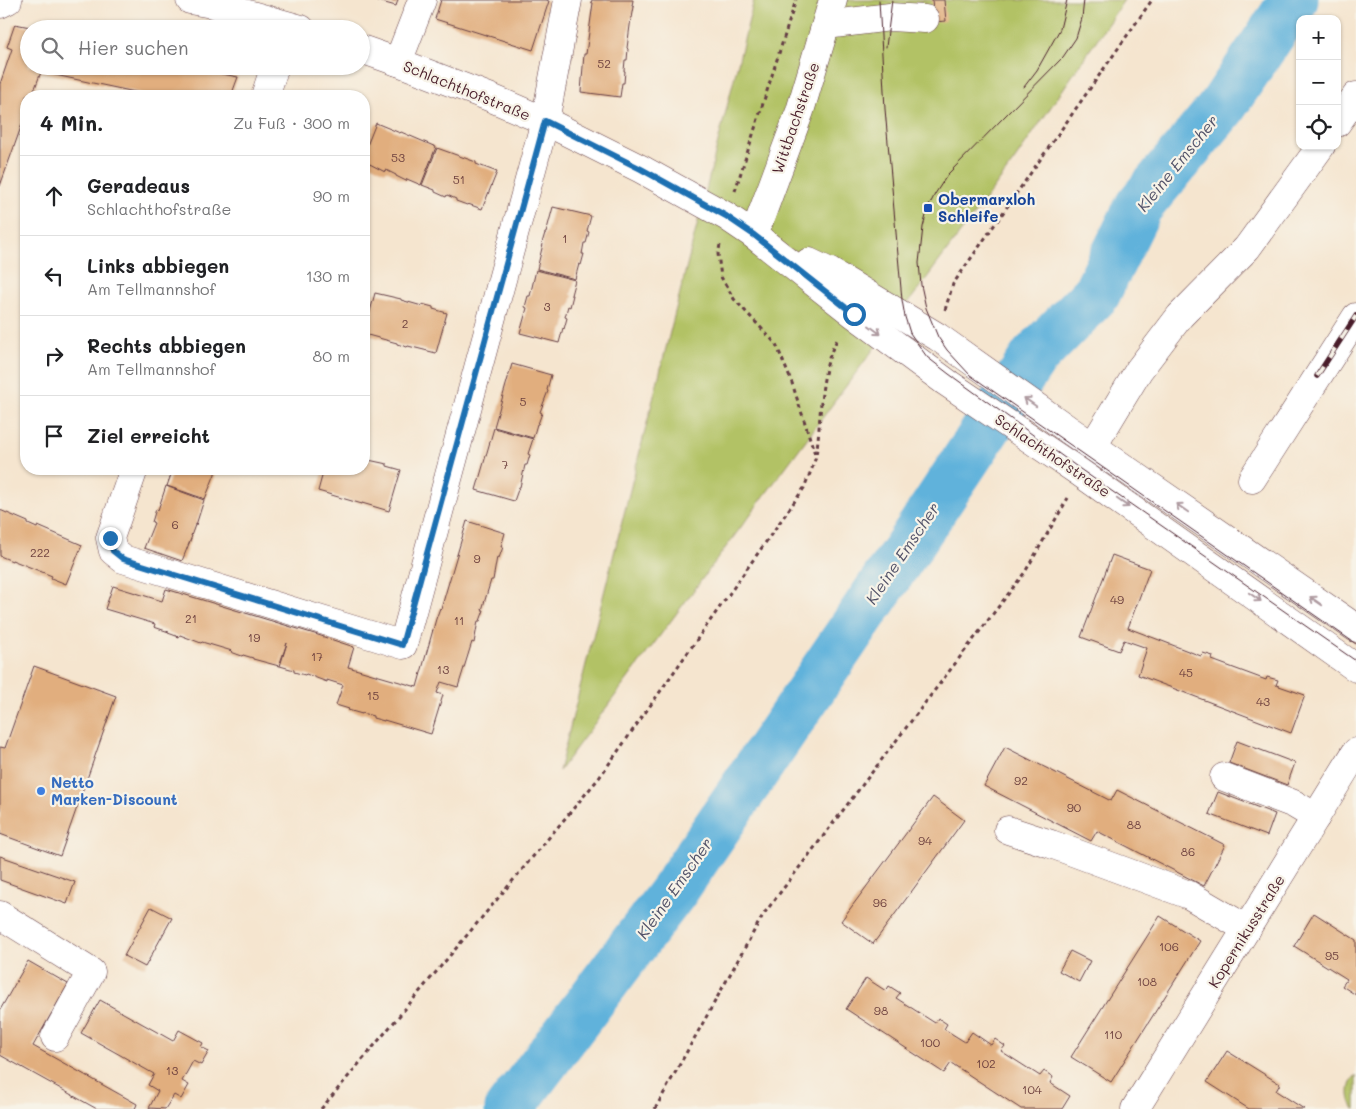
<!DOCTYPE html>
<html lang="de">
<meta charset="utf-8">
<style>
body{margin:0;font-family:Mali,sans-serif;background:#f2f2f2;color:#202124}
.controls{position:absolute;right:15px;top:15px;display:grid;overflow:hidden;border-radius:10px;box-shadow:0 1px 4px #0004}
.controls button{width:45px;height:45px;display:grid;place-items:center;padding:0;border:0;border-bottom:1px solid #e0e0e0;background:#fff;color:#202124;font:25px sans-serif}
.stop{position:absolute;width:15px;height:15px;margin:-11px;border:4px solid #1f6fb2;border-radius:50%;background:#fff}
.stop.end{background:#1f6fb2;border-color:#fff;box-shadow:0 1px 5px #0008}
.list{margin:0;padding:0;list-style:none}
h2{display:flex;justify-content:space-between;align-items:center;height:65px;margin:0;padding:0 20px;font-size:21px}
h2 small{font-size:16px;font-weight:400;color:#757577}
.list li{display:grid;grid-template-columns:32px 1fr auto;gap:15px;align-items:center;box-sizing:border-box;height:80px;padding:0 20px;border-top:1px solid #e0e0e0}
.list b{display:block;font-size:19px;white-space:nowrap}
.list p{margin:0;font-size:16px;white-space:nowrap;color:#757577}
.list em{font-size:16px;font-style:normal;color:#757577}
.icon{flex:none;width:28px;height:28px;fill:none;stroke:currentColor;stroke-width:2;stroke-linecap:round;stroke-linejoin:round}
.map{position:relative;flex:none;width:1356px;height:1109px;overflow:hidden}
.search{position:absolute;background:#fff;box-shadow:0 1px 4px #0004;left:20px;top:20px;width:350px;height:55px;display:flex;align-items:center;gap:12px;box-sizing:border-box;padding:0 18px;border-radius:28px;color:#757577;font-size:19px}
.panel{position:absolute;background:#fff;box-shadow:0 1px 4px #0004;left:20px;top:90px;width:350px;height:385px;border-radius:20px}
.map>svg:first-child{display:block}
.green{fill:#b2c265;stroke:#7e7048}
.lines{fill:none;stroke-linecap:round;stroke-linejoin:round}
.river{stroke:#60b2db;stroke-width:49}
.building{fill:#e1ae7e}
.minor-casing{stroke:#643d44;stroke-width:29}
.major-casing{stroke:#643d44;stroke-width:29}
.path{stroke:#643d44;stroke-width:3;stroke-dasharray:4 4;stroke-linecap:butt}
.minor{stroke:#fff;stroke-width:28}
.major{stroke:#fff;stroke-width:28}
.tram{stroke:#4a1f2b;stroke-width:1}
.rail-casing{stroke:#4a1f2b;stroke-width:5.5}
.rail{stroke:#f7f3e8;stroke-width:4;stroke-dasharray:11;stroke-linecap:butt}
.oneway{stroke:#ae9aa0}
.route{stroke:#1f6fb2;stroke-width:6}
.transit-dot{fill:#1a4fb4;stroke:#f7f3e8;stroke-width:2}
.shop-dot{fill:#3f7fe0;stroke:#f7f3e8;stroke-width:2}
.labels{text-anchor:middle;dominant-baseline:central;stroke-width:4.5;stroke-linejoin:round;paint-order:stroke}
.number-label{font-size:12px;fill:#704340}
.street-label{font-size:15px;fill:#4a1f2b;stroke:#f7f3e8}
.transit-label{font-size:15px;font-weight:bold;fill:#164399;stroke:#f7f3e8;text-anchor:start}
.shop-label{font-size:15px;font-weight:bold;fill:#366cbe;stroke:#f7f3e8;text-anchor:start}
.water-label{font-size:16px;font-style:italic;fill:#525269;stroke:#f7f3e8}
</style>
<div class="map">
<svg width="1356" height="1109" viewBox="0 0 1356 1109">
<rect width="100%" height="100%" fill="#f7f3e8"/>
<filter id="ink" filterUnits="userSpaceOnUse"><feTurbulence type="fractalNoise" baseFrequency=".02" numOctaves="2"/><feDisplacementMap in="SourceGraphic" scale="10" xChannelSelector="R" yChannelSelector="G"/><feConvolveMatrix kernelMatrix="1 2 1 2 8 2 1 2 1" color-interpolation-filters="sRGB"/></filter>
<filter id="wash" filterUnits="userSpaceOnUse"><feTurbulence type="fractalNoise" baseFrequency=".0096" numOctaves="4" result="noise"/><feDisplacementMap in="SourceGraphic" scale="20" xChannelSelector="R" yChannelSelector="G"/><feGaussianBlur stdDeviation="1.12" result="paint"/><feColorMatrix in="noise" values="0 0 0 0 0 0 0 0 0 0 0 0 0 0 0 0 0 1.4 0 .05"/><feComposite in="paint" operator="in"/></filter>
<g filter="url(#wash)">
<rect width="100%" height="100%" fill="#f5e5cf"/>
<!-- green -->
<g class="green">
<polygon points="754,0 1124,0 1014,161 559,771"/>
<path d="M1356 1075V1109H1354C1347 1098 1347 1085 1356 1075Z"/>
</g>
<g class="lines">
<!-- river -->
<polyline class="river" points="509,1109 673,892 906,550 1034,357 1096,294 1139,206 1222,107 1294,0"/>
</g>
<g id="blocks">
<!-- building -->
<g class="building">
<polygon points="374,0 398,0 396,6"/>
<polygon points="441,0 546,0 549,1 533,50 435,19"/>
<polygon points="592,0 633,0 632,6 634,7 632,18 631,18 627,48 628,49 627,60 625,60 624,71 625,71 624,83 622,83 620,97 581,92 584,54 586,54 593,3 591,2"/>
<polygon points="932,0 944,0 946,21 934,22"/>
<polygon points="15,24 35,28 29,29 29,66 213,66 212,72 238,77 231,96 154,96 41,72 32,96 26,96 26,113 0,186 0,84 12,49 7,47"/>
<polygon points="376,123 400,133 401,132 436,147 421,185 407,179 406,181 396,176 396,175 386,170 385,172 364,161 364,153"/>
<polygon points="437,148 476,162 476,164 497,172 482,209 468,204 467,205 456,201 456,199 447,195 446,197 435,192 435,190 422,185"/>
<polygon points="553,207 591,216 587,231 589,232 586,243 584,243 582,254 584,254 581,265 579,264 575,279 537,269 543,244 542,243 545,233 546,233"/>
<polygon points="536,270 575,280 571,295 573,295 570,307 568,306 565,317 567,318 564,329 563,328 559,343 520,333 527,308 525,307 528,296 530,296"/>
<polygon points="375,293 401,299 401,300 422,306 422,304 433,307 433,309 447,313 436,353 408,346 407,347 397,344 397,343 364,334"/>
<polygon points="512,364 551,375 547,390 548,391 540,412 542,413 538,424 537,424 533,438 494,427"/>
<polygon points="494,428 533,439 528,454 530,455 527,465 525,465 520,487 519,487 514,501 476,490"/>
<polygon points="364,459 387,464 387,466 401,470 389,511 362,503 362,504 318,491 324,469 364,469"/>
<polygon points="173,469 215,469 215,474 205,499 167,486"/>
<polygon points="166,486 204,500 196,525 195,525 191,536 192,536 182,561 144,548 154,523 152,522 156,509 158,510"/>
<polygon points="0,510 28,522 28,524 37,528 38,526 82,545 66,584 51,578 52,576 12,560 12,561 0,556"/>
<polygon points="467,521 505,533 501,547 503,547 499,558 497,557 493,580 491,580 482,610 484,610 480,621 478,621 474,643 472,642 458,687 441,682 437,693 443,695 431,734 384,720 384,721 373,718 373,716 362,713 362,714 348,710 349,709 336,705 343,685 327,680 327,682 306,674 305,675 294,672 294,670 280,666 287,643 279,666 253,659 253,658 243,655 242,656 231,652 232,651 202,642 201,643 180,635 179,637 168,633 169,632 154,627 155,624 105,609 113,586 162,601 166,589 318,635 354,647 348,667 417,687 436,619 440,608 441,609"/>
<polygon points="1112,555 1150,569 1128,628 1201,656 1203,653 1213,656 1212,660 1266,680 1267,677 1278,680 1276,685 1305,695 1291,733 1138,675 1147,648 1124,640 1119,651 1081,637"/>
<polygon points="34,666 116,696 60,856 0,834 0,747 5,748"/>
<polygon points="1237,741 1295,763 1287,785 1229,763"/>
<polygon points="1005,747 1111,801 1117,790 1225,845 1204,886 1097,831 1091,841 984,786"/>
<polygon points="1218,792 1275,814 1267,836 1209,814"/>
<polygon points="933,797 964,820 873,944 841,921"/>
<polygon points="0,856 75,882 67,904 0,880"/>
<polygon points="151,907 172,918 145,967 124,956"/>
<polygon points="1314,913 1356,940 1356,995 1342,986 1347,979 1294,946"/>
<polygon points="1160,916 1200,941 1111,1082 1071,1057"/>
<polygon points="1070,951 1090,961 1079,982 1059,971"/>
<polygon points="28,961 68,984 33,1046 137,1104 135,1109 97,1109 0,1055 0,1010"/>
<polygon points="866,978 886,991 889,986 900,993 896,998 935,1023 938,1018 947,1024 944,1029 965,1042 972,1032 991,1045 995,1039 1005,1046 1001,1051 1040,1076 1044,1071 1053,1077 1050,1083 1070,1096 1062,1109 1021,1109 951,1063 944,1073 846,1009"/>
<polygon points="100,1000 173,1041 179,1030 203,1043 201,1047 209,1051 201,1065 193,1061 182,1081 189,1085 181,1099 174,1095 165,1109 149,1108 158,1091 148,1085 154,1074 81,1033"/>
<polygon points="1227,1051 1280,1084 1276,1091 1304,1109 1249,1109 1207,1082"/>
</g>
</g>
</g>
<g filter="url(#ink)">
<use href="#blocks" fill-opacity="0" stroke="#643d44" stroke-width="1"/>
<g class="lines">
<defs>
<g id="minor">
<polyline points="190,0 212,4 301,29"/>
<polyline points="826,25 890,17 925,19"/>
<polyline points="361,49 398,62 489,97 545,121 641,169 726,216 754,235 854,314 946,382 1079,472 1356,668"/>
<polyline points="398,62 422,0"/>
<polyline points="265,96 275,66"/>
<polyline points="1337,123 1356,96"/>
<polyline points="754,235 800,111 833,0"/>
<polyline points="809,262 830,272 938,337 1069,430 1356,628"/>
<polyline points="1093,446 1139,370 1180,316 1247,248 1321,146"/>
<polyline points="134,469 110,538 113,551 123,559 403,645 545,121 568,0"/>
<polyline points="1252,479 1356,317"/>
<polyline points="1224,777 1294,804 1316,817"/>
<polyline points="1008,830 1051,844 1189,895 1247,929"/>
<polyline points="0,915 91,972 55,1037"/>
<polyline points="1135,1109 1356,752"/>
</g>
<polyline id="major" points="0,4 8,0"/>
</defs>
<!-- minor casing -->
<use href="#minor" class="minor-casing"/>
<!-- major casing -->
<use href="#major" class="major-casing"/>
<!-- path -->
<g class="path">
<polyline points="735,191 796,0"/>
<polyline points="720,245 718,254 721,277 734,299 776,344 792,383 815,454"/>
<polyline points="945,310 953,284 1152,0"/>
<path d="M321 1109 599 778 804 488C808 477 814 466 816 455 822 419 818 368 839 337"/>
<polyline points="655,1109 763,915 1025,572 1068,498"/>
</g>
<!-- minor -->
<use href="#minor" class="minor"/>
<!-- major -->
<use href="#major" class="major"/>
<!-- tram -->
<g class="tram">
<polyline points="879,0 885,109 902,300 905,317 910,333 927,357 949,374 1080,469 1356,661"/>
<polyline points="1084,0 1082,18 1076,38 1063,57 948,174 935,194 928,208 923,227 919,263 921,285 926,308 938,337 947,350 970,375 1356,644"/>
<polyline points="886,47 892,0"/>
<polyline points="1024,87 1037,70 1060,29 1067,0"/>
</g>
<defs>
<polyline id="rail" points="1317,376 1356,316"/>
</defs>
<!-- rail casing -->
<use href="#rail" class="rail-casing"/>
<!-- rail -->
<use href="#rail" class="rail"/>
</g>
<!-- one-way arrows -->
<defs><path id="oneway-shaft" d="M-6 0H5M1.5-3L5.5 0L1.5 3" fill="none" stroke-width="1.6" stroke-linecap="round" stroke-linejoin="round" transform="scale(1.25)"/></defs>
<g class="oneway">
<use href="#oneway-shaft" transform="translate(875 330) rotate(37)"/>
<use href="#oneway-shaft" transform="translate(1030 402) rotate(-145)"/>
<use href="#oneway-shaft" transform="translate(1123 503) rotate(35)"/>
<use href="#oneway-shaft" transform="translate(1182 508) rotate(-145)"/>
<use href="#oneway-shaft" transform="translate(1255 597) rotate(35)"/>
<use href="#oneway-shaft" transform="translate(1316 601) rotate(-145)"/>
</g>
</g>
<g class="lines" filter="url(#ink)">
<!-- route -->
<polyline class="route" points="110,538 113,551 123,559 402,645 545,121 641,169 726,216 754,235 854,314"/>
</g>
<!-- markers -->
<rect class="transit-dot" x="923" y="203" width="10" height="10" rx="2.5"/>
<circle class="shop-dot" cx="41" cy="791" r="5"/>
<g class="labels">
<!-- number labels -->
<g class="number-label">
<text x="604" y="63">52</text>
<text x="398" y="157">53</text>
<text x="459" y="179">51</text>
<text x="565" y="238">1</text>
<text x="547" y="306">3</text>
<text x="405" y="323">2</text>
<text x="523" y="401">5</text>
<text x="505" y="464">7</text>
<text x="175" y="524">6</text>
<text x="40" y="552">222</text>
<text x="477" y="558">9</text>
<text x="1117" y="599">49</text>
<text x="191" y="618">21</text>
<text x="459" y="620">11</text>
<text x="254" y="637">19</text>
<text x="317" y="656">17</text>
<text x="443" y="669">13</text>
<text x="1186" y="672">45</text>
<text x="373" y="695">15</text>
<text x="1263" y="701">43</text>
<text x="1021" y="780">92</text>
<text x="1074" y="807">90</text>
<text x="1134" y="824">88</text>
<text x="925" y="840">94</text>
<text x="1188" y="851">86</text>
<text x="880" y="902">96</text>
<text x="1169" y="946">106</text>
<text x="1332" y="955">95</text>
<text x="1147" y="981">108</text>
<text x="881" y="1010">98</text>
<text x="1113" y="1034">110</text>
<text x="930" y="1042">100</text>
<text x="986" y="1063">102</text>
<text x="172" y="1070">13</text>
<text x="1032" y="1089">104</text>
</g>
<!-- street labels -->
<g class="street-label">
<text transform="translate(467 90) rotate(22)">Schlachthofstraße</text>
<text transform="translate(795 118) rotate(-71)">Wittbachstraße</text>
<text transform="translate(1053 455) rotate(34)">Schlachthofstraße</text>
<text transform="translate(1246 931) rotate(-58)">Kopernikusstraße</text>
</g>
<!-- transit labels -->
<g class="transit-label">
<text x="938" y="199">Obermarxloh<tspan x="938" dy="17">Schleife</tspan></text>
</g>
<!-- shop labels -->
<g class="shop-label">
<text x="51" y="782">Netto<tspan x="51" dy="17">Marken-Discount</tspan></text>
</g>
<!-- water labels -->
<g class="water-label">
<text transform="translate(1177 163) rotate(-51)">Kleine Emscher</text>
<text transform="translate(902 553) rotate(-56)">Kleine Emscher</text>
<text transform="translate(674 888) rotate(-55)">Kleine Emscher</text>
</g>
</g>
</svg>
<div class="controls">
<button>+</button>
<button>−</button>
<button><svg class="icon" aria-label="locate" viewBox="0 0 24 24"><circle cx="12" cy="12" r="6"/><path d="M12 2v4M12 18v4M2 12h4M18 12h4"/></svg></button>
</div>
<div class="stop" style="left:854px;top:314px"></div>
<div class="stop end" style="left:110px;top:538px"></div>
<div class="search"><svg class="icon" aria-label="search" viewBox="0 0 24 24"><circle cx="10" cy="10" r="6"/><path d="M15 15l6 6"/></svg>Hier suchen</div>
<section class="panel">
<h2>4 Min.<small>Zu Fuß · 300 m</small></h2>
<ul class="list">
<li><svg class="icon" aria-label="ahead" viewBox="0 0 24 24"><path d="M12 20V5M6 11l6-6 6 6"/></svg><div><b>Geradeaus</b><p>Schlachthofstraße</p></div><em>90 m</em></li>
<li><svg class="icon" aria-label="left" viewBox="0 0 24 24"><path d="M17 20v-9H6M10 6l-5 5 5 5"/></svg><div><b>Links abbiegen</b><p>Am Tellmannshof</p></div><em>130 m</em></li>
<li><svg class="icon" aria-label="right" viewBox="0 0 24 24"><path d="M7 20v-9h11M14 6l5 5-5 5"/></svg><div><b>Rechts abbiegen</b><p>Am Tellmannshof</p></div><em>80 m</em></li>
<li><svg class="icon" aria-label="arrive" viewBox="0 0 24 24"><path d="M6 21V4h12l-3 4 3 4H6"/></svg><div><b>Ziel erreicht</b></div></li>
</ul>
</section>
</div>
